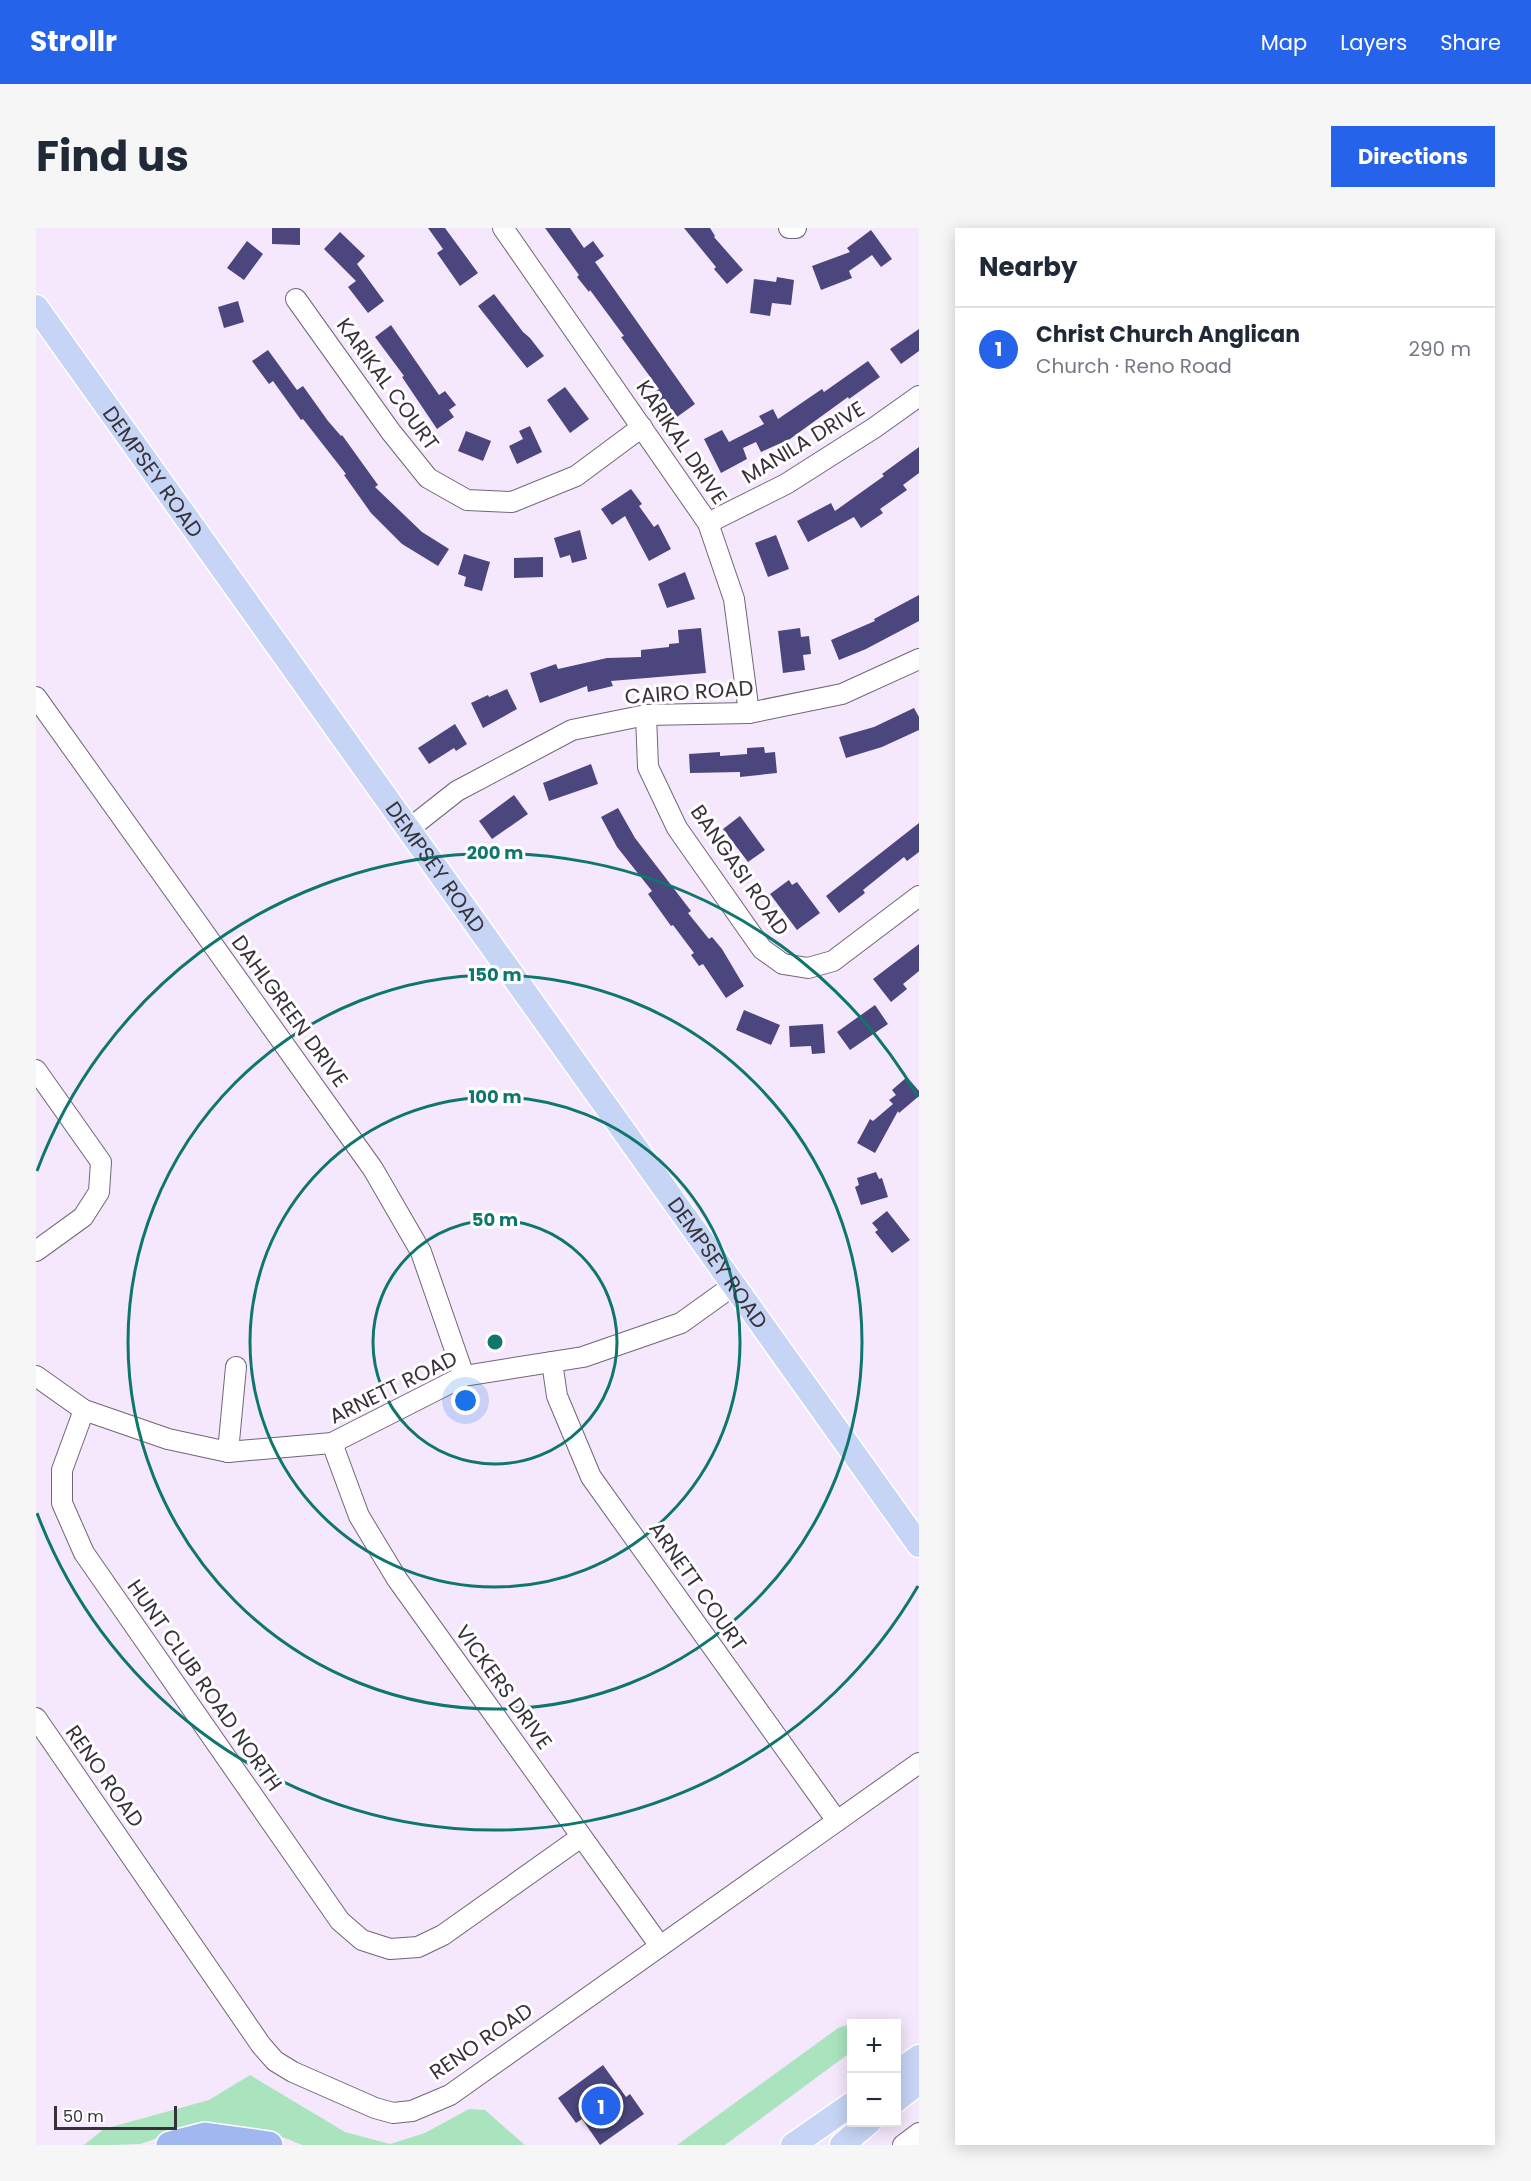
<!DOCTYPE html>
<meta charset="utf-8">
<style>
body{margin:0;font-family:Poppins,sans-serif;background:#f6f6f7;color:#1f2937}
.controls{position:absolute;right:18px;bottom:18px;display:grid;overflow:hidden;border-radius:0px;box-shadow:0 3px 15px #0003}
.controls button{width:54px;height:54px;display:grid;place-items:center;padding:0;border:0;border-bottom:2px solid #e0e1e3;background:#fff;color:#1f2937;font:30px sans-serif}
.scale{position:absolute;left:18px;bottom:15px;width:123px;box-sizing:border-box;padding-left:6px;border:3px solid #373239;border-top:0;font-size:16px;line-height:21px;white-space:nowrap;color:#373239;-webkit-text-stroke:4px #fff;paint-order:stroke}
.you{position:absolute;left:430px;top:1173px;width:21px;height:21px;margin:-15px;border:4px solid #fff;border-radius:50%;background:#1a73e8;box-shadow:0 0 0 9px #1a73e833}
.badge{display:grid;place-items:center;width:39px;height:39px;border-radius:50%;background:#2563eb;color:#fff;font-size:20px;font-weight:700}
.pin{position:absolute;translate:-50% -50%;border:3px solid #fff;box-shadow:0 2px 6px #0006}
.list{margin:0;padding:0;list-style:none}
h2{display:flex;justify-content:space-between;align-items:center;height:78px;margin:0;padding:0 24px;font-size:26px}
h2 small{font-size:20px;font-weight:400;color:#747a83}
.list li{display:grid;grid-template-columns:39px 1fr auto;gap:18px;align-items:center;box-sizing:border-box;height:84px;padding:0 24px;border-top:2px solid #e0e1e3}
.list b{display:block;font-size:22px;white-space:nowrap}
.list p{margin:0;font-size:20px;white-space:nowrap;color:#747a83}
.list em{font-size:20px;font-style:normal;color:#747a83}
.map{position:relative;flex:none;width:883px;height:1917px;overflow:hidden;border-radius:0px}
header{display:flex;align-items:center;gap:36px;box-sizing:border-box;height:84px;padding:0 30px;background:#2563eb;color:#fff}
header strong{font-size:28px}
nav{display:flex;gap:33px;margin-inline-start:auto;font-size:21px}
.intro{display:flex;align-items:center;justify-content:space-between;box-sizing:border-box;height:144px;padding:0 36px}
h1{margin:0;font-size:42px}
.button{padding:15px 27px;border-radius:0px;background:#2563eb;color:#fff;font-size:21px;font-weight:700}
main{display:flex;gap:36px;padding:0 36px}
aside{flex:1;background:#fff;border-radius:0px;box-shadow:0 3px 15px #0003}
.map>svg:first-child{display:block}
.green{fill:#aae4bf}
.building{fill:#4b467e}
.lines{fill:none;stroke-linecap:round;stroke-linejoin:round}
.minor-casing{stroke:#716577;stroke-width:22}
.major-casing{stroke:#fff;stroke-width:27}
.highway-casing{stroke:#fff;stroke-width:30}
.minor{stroke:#fff;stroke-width:20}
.major{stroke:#c6d4f5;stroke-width:24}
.highway{stroke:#a0b7ef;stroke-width:27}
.ring{fill:none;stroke:#0f766e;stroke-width:3}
.labels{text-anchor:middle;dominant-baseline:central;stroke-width:6;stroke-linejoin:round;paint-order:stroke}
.street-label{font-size:21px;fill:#373239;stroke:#fff}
.centre{fill:#0f766e;stroke:#fff;stroke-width:3}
.ring-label{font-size:18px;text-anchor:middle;font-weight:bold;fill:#0f766e;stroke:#fff;stroke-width:6;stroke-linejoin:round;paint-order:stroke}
</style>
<header>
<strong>Strollr</strong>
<nav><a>Map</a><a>Layers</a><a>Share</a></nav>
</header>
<div class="intro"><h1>Find us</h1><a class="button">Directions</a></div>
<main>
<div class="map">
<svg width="883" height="1917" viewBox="0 0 883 1917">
<rect width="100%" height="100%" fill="#f6e8fc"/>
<!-- green -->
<g class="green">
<polygon points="815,1796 815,1824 689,1917 641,1917 802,1800"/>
<path d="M214 1847 309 1904 354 1916 389 1905 433 1881 449 1882 489 1917H266C223 1898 190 1893 144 1903 130 1906 117 1912 104 1916 90 1917 64 1917 48 1917L68 1901 173 1872Z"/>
</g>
<!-- building -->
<g class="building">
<polygon points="236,0 264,0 264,17 236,16"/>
<polygon points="392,0 409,0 442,45 424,58 401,25 407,21"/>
<polygon points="509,0 534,0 548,20 557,13 568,28 559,34 659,176 641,189 630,174 626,177 617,165 623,161 585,109 588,108 554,62 553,64 541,49 543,47"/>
<polygon points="648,0 674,0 679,8 678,9 707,42 691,56 678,41 680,39"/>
<polygon points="835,2 856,31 845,39 836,27 813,43 816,50 785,62 776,38 814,24 811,20"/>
<polygon points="304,4 329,28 321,36 348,73 332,85 312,59 320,53 288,21"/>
<polygon points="211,13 227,26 208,52 191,40"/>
<polygon points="741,49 758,52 755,77 736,75 734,88 714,85 718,51 740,54"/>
<polygon points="458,66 487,104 494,110 508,128 491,140 442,78"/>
<polygon points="202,73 208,94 188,100 182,79"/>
<polygon points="355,97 403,167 409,163 420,177 413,182 418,189 401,201 366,149 368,148 339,109"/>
<polygon points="883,101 883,123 865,136 854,121"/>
<polygon points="232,122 261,162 267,158 292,193 305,208 306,207 342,257 339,259 386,304 413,321 402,338 366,316 335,285 308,247 310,246 267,191 265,192 237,153 233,156 216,133"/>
<polygon points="832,133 844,149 813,171 812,169 754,211 725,224 720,214 707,220 711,231 685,245 668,211 686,202 693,214 728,196 723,188 737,181 742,191 786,161 788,164"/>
<polygon points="529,159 553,191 534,205 511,172"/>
<polygon points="494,198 506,224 481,236 473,218 487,211 483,203"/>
<polygon points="430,203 455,213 447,233 422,223"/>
<polygon points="883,219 883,245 867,257 871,262 844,281 847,285 825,300 818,289 772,314 761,293 795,275 799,283 848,248 846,246"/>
<polygon points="595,261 606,276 603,278 618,299 622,296 635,321 613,333 589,288 576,297 565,281"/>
<polygon points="544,302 551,331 536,335 534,327 524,330 518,310"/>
<polygon points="740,307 753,341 732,349 719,315"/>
<polygon points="428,326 454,334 446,363 428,358 430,349 422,346"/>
<polygon points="507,329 507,349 478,350 478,330"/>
<polygon points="649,344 659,371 631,380 622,356"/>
<polygon points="883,367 883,393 830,421 803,432 795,412 839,393 838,391"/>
<polygon points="665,400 670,445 575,453 577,458 552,464 551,458 504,475 494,445 520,436 522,441 571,430 605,429 605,422 633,419 633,416 643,415 642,402"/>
<polygon points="764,400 765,409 773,408 775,426 767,427 769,442 747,445 742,403"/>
<polygon points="471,461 481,481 447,500 435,475 452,467 453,469"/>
<polygon points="878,480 883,489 883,502 846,519 810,530 803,509 838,499"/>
<polygon points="419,496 431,516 420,523 418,520 393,536 382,520"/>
<polygon points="728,519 729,525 739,524 741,545 704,549 704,544 654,545 653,526 684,524 684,528 711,526 711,520"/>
<polygon points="555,536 562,556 513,573 507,555"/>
<polygon points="478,567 492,586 456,611 443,593"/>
<polygon points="582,580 599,610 655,683 652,685 673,711 676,709 686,721 708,758 690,770 667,736 663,738 655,727 658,725 637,697 635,698 612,666 616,663 581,619 565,589"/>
<polygon points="704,588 729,622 712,634 687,601"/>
<polygon points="883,595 883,624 871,633 868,629 827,662 829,665 803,685 790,668"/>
<polygon points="753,652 756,657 761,654 784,685 761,702 734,666"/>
<polygon points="883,716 883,743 867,756 871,761 855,774 837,751"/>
<polygon points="839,777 852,796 814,822 801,804"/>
<polygon points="708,782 744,797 735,817 700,802"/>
<polygon points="787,796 789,825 776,826 775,818 754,819 753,798"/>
<polygon points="871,849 883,863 883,868 863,885 862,883 839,925 821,915 834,891 837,893 857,876 853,872 860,867 856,862"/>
<polygon points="840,944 843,951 846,950 852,969 825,977 819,959 823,957 821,950"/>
<polygon points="851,983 874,1012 856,1025 839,1004 842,1002 836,995"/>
<polygon points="567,1837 590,1869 594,1866 608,1886 564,1917 546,1891 540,1895 522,1870"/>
</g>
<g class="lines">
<defs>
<g id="minor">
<polyline points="467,0 672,295 698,371 713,485"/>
<polyline points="753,0 760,0"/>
<polyline points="260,71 355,204 392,250 431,272 476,274 540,248 606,199"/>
<polyline points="672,295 750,256 838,200 883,168"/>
<polyline points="0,469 337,941 385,1024 428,1148"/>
<polyline points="610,487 612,539 641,600 726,721 747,736 772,740 797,733 883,668"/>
<polyline points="374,600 421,563 536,502 610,487 713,485 806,466 883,431"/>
<polyline points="0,842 65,934 63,964 47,989 0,1023"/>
<polyline points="516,1134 521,1168 555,1249 801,1593"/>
<polyline points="0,1148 48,1182 132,1211 192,1224 296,1215 428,1148 547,1129 645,1095 698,1057"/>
<polyline points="48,1182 26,1242 26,1275 48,1325 304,1693 326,1712 354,1721 382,1719 407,1707 545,1609"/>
<polyline points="296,1215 323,1288 361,1351 624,1718"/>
<polyline points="192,1224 200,1139"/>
<polyline points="0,1490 225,1817 239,1833 257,1844 339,1880 357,1885 376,1883 414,1867 883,1535"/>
<polyline points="867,1917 883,1905"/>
</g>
<g id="major">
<path id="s1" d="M0 79C295 492 590 904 883 1317"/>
<polyline points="860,1845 883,1829"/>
<polyline points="860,1872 883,1854"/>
<polyline points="757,1917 816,1876"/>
<polyline points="806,1917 833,1894"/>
</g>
<polyline id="highway" points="134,1917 169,1908 233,1917"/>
</defs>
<!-- minor casing -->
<use href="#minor" class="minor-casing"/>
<!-- major casing -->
<use href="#major" class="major-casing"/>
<!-- highway casing -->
<use href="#highway" class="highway-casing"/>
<!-- minor -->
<use href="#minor" class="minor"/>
<!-- major -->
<use href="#major" class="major"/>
<!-- highway -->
<use href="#highway" class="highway"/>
</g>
<!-- distance rings -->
<g class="ring">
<circle cx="459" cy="1114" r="122"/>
<circle cx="459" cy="1114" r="245"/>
<circle cx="459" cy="1114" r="367"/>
<path d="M882 1358A489 489 0 0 1 1 1285M1 943A489 489 0 0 1 882 869"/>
</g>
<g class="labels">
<!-- street labels -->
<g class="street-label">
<text transform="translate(352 156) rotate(54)">KARIKAL COURT</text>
<text transform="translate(646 214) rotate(56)">KARIKAL DRIVE</text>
<text transform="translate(767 214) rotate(-31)">MANILA DRIVE</text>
<text stroke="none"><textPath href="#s1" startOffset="202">DEMPSEY ROAD</textPath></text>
<text transform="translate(653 464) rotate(-4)">CAIRO ROAD</text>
<text stroke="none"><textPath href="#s1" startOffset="688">DEMPSEY ROAD</textPath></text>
<text transform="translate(704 642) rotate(55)">BANGASI ROAD</text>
<text transform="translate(254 783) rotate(54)">DAHLGREEN DRIVE</text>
<text stroke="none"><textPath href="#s1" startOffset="1174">DEMPSEY ROAD</textPath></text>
<text transform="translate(357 1159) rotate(-26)">ARNETT ROAD</text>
<text transform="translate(662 1358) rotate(55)">ARNETT COURT</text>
<text transform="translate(169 1457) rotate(55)">HUNT CLUB ROAD NORTH</text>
<text transform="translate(468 1459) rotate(54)">VICKERS DRIVE</text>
<text transform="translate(69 1548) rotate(55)">RENO ROAD</text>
<text transform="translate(445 1813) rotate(-34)">RENO ROAD</text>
</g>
</g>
<circle cx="459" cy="1114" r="9" class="centre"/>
<g class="ring-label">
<text x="459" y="631">200 m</text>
<text x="459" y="753">150 m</text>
<text x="459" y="875">100 m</text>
<text x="459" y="998">50 m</text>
</g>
</svg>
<div class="controls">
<button>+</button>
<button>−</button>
</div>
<div class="scale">50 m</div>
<div class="you"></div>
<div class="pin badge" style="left:565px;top:1878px">1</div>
</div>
<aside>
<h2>Nearby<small></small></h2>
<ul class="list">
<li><span class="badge">1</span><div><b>Christ Church Anglican</b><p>Church · Reno Road</p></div><em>290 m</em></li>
</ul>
</aside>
</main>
